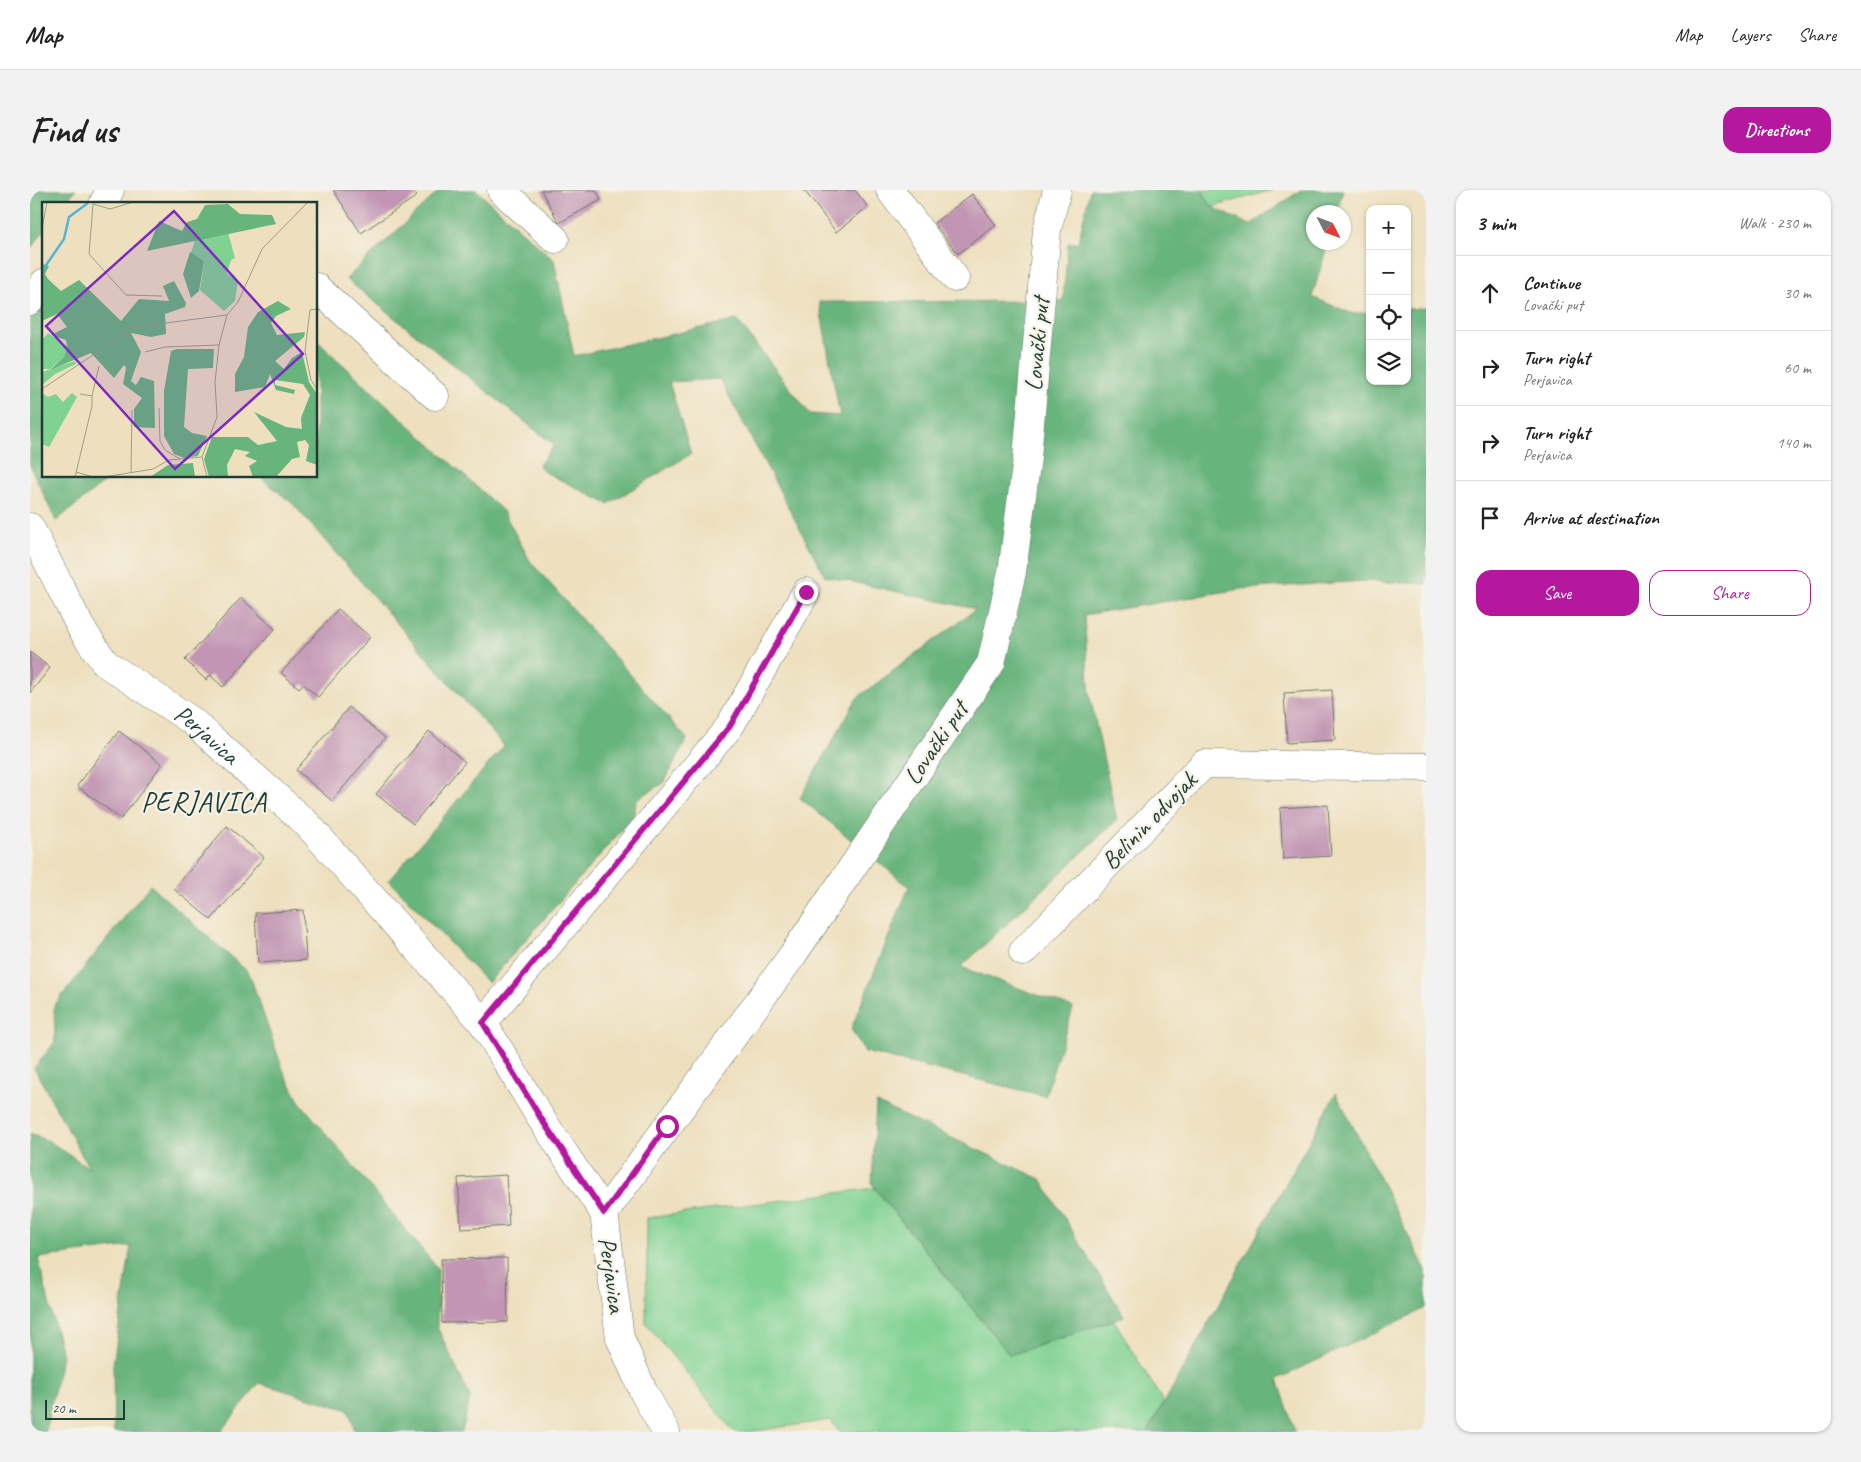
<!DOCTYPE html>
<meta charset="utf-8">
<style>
body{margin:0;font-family:Caveat,sans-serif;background:#f2f2f2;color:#222}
.controls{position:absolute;right:15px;top:15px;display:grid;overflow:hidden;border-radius:10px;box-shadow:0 1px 4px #0004}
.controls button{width:45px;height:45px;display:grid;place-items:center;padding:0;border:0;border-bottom:1px solid #e0e0e0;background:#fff;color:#222;font:25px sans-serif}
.compass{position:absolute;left:1276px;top:15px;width:45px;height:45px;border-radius:50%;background:#fff;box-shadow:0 1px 4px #0004;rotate:132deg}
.scale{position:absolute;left:15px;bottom:12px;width:80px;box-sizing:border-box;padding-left:5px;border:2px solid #1f3d34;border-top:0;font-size:14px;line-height:18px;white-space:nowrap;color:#1f3d34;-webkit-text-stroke:4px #f7f3e8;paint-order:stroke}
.stop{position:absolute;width:15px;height:15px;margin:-11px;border:4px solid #b5179e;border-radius:50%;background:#fff}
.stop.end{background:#b5179e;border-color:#fff;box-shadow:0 1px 5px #0008}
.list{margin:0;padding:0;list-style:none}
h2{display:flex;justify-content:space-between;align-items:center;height:65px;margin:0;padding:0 20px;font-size:21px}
h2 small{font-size:16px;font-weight:400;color:#767676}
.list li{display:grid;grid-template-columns:32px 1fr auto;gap:15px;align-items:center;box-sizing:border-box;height:75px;padding:0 20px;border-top:1px solid #e0e0e0}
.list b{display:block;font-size:19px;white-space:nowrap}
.list p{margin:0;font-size:16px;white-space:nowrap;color:#767676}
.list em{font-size:16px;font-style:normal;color:#767676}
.actions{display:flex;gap:10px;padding:15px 20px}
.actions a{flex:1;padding:11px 0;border:1px solid #b5179e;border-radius:15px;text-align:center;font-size:18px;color:#b5179e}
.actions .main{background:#b5179e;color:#fff}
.icon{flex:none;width:28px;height:28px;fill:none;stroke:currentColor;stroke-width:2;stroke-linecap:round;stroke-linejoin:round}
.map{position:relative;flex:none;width:1396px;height:1242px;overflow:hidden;border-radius:15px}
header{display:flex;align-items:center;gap:30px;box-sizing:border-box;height:70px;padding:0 25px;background:#fff;border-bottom:1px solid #e0e0e0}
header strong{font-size:24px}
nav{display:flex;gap:28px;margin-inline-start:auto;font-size:18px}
.intro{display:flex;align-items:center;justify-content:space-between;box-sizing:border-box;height:120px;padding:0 30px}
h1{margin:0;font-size:35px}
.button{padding:12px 22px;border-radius:15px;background:#b5179e;color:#fff;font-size:18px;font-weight:700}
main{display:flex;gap:30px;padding:0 30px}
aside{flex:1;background:#fff;border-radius:15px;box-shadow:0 1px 4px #0004}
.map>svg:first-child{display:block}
.green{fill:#80d293;stroke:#508864}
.forest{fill:#68b47d;stroke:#447858}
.building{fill:#c195b3}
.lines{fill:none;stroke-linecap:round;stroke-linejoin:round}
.minor-casing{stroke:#677665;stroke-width:29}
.minor{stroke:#fff;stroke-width:28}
.route{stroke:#b5179e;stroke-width:6}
.labels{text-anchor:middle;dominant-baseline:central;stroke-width:4.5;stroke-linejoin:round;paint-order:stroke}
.street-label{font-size:25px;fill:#1f3d34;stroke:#f7f3e8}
.quarter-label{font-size:28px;letter-spacing:1px;fill:#1f3d34;stroke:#f7f3e8}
.inset-river{fill:none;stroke:#54b4d3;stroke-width:2.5}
.inset-road{fill:none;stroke:#9b9f87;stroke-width:1}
.view{fill:#7b2cbf;fill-opacity:0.15;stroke:#7b2cbf;stroke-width:2.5}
.inset-edge{fill:none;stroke:#1f3d34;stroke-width:2.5}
</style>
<header>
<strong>Map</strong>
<nav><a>Map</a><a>Layers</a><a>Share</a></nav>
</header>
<div class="intro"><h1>Find us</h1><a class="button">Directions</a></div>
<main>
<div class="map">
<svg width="1396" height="1242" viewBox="0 0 1396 1242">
<rect width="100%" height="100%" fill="#f7f3e8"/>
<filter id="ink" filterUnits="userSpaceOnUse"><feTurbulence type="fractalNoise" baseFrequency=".02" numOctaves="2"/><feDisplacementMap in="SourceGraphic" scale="10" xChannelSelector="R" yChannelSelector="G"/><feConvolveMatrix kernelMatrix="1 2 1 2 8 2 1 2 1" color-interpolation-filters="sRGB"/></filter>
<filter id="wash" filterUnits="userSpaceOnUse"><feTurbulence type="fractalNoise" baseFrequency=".0096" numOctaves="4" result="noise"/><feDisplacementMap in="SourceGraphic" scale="20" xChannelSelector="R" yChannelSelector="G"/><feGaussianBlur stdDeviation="1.12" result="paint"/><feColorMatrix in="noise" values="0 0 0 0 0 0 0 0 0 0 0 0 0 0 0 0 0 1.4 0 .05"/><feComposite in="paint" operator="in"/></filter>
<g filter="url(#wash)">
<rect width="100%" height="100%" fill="#eee0bf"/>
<!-- green -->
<g class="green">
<polygon points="1172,0 1243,0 1182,17"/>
<polygon points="844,998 980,1165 1084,1130 1133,1212 1118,1242 809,1242 801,1230 718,1242 704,1242 616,1133 617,1028"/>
</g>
<!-- forest -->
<g class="forest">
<polygon points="0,0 45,0 35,14 14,14 14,41 0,59"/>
<polygon points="410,0 446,0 524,70 544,166 707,130 780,224 810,226 789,112 1033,111 1038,53 1048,53 1060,0 1172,0 1182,17 1220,35 1271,0 1313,0 1307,22 1284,22 1284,52 1298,53 1282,107 1323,124 1340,122 1340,191 1377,191 1377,119 1396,118 1396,394 1335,391 1210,399 1054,425 1060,507 1087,630 931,777 1043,818 1015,906 835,862 821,839 879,697 770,608 827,508 946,419 795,386 690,189 639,192 661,264 578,314 513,281 509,275 524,255 316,89"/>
<polygon points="14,110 14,286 82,286 26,331 0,275 0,130"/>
<polygon points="286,150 473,321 500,371 657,549 634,593 607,609 603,627 458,793 359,690 474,556 263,314 229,286 286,286"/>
<polygon points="120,695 219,783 253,880 269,911 408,1079 407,1137 440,1207 432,1242 325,1242 319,1220 229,1193 191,1242 84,1242 83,1175 101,1056 8,1068 32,1165 15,1242 7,1242 0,1238 0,944 19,951 59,978 4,878 25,852 24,816"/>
<polygon points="1306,903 1396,1080 1396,1118 1248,1189 1265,1242 1118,1242"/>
<polygon points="846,913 1011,989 1094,1126 980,1165 842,994"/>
</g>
<g id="blocks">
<!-- building -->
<g class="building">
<polygon points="303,0 383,0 387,6 331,43"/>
<polygon points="511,0 566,0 571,10 529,33"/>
<polygon points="774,0 825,0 838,17 806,42"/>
<polygon points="942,4 966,35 928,64 904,33"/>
<polygon points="211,408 245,439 193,497 180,485 176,490 155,470"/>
<polygon points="308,419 340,447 288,507 273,494 269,498 251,483"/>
<polygon points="0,462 20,478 0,503"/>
<polygon points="1302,500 1305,550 1257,553 1254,503"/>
<polygon points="319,517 355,548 302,611 266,580"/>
<polygon points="89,541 132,574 91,629 47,596"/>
<polygon points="399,541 435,572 383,634 346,604"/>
<polygon points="1298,615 1301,666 1253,669 1250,618"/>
<polygon points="197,636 234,667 181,730 144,699"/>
<polygon points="273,720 276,770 228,773 225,723"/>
<polygon points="476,985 479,1036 431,1039 428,988"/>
<polygon points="477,1068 478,1132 412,1133 411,1069"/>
</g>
</g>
</g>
<g filter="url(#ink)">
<use href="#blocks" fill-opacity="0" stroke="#677665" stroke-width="1"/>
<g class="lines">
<defs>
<g id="minor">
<polyline points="471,0 525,49"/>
<polyline points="860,0 925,88"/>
<polyline points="73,14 80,0"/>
<polyline points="286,97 405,206"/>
<polyline points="0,111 14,93"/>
<path id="s1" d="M0 337 51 438 75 473 162 531 278 635 453 833 510 927 574 1023 590 1148 614 1203 636 1242"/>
<polyline points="993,762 1174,574 1396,577"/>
<polyline points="453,833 700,536 776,402"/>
<polyline points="574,1023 762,766 961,473 982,382 997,268 1017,40 1027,0"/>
</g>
</defs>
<!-- minor casing -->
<use href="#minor" class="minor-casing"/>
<!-- minor -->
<use href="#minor" class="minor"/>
</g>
</g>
<g class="lines" filter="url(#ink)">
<!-- route -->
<polyline class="route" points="637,936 574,1023 510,927 453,833 700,536 776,402"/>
</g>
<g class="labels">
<!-- street labels -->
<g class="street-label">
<text transform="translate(1007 154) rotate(-85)">Lovački put</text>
<text stroke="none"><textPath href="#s1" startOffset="280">Perjavica</textPath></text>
<text transform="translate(906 553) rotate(-56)">Lovački put</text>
<text transform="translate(1119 631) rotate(-46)">Belinin odvojak</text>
<text transform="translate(582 1085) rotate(82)">Perjavica</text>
</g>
<!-- quarter labels -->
<g class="quarter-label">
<text x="174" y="611">PERJAVICA</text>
</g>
</g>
<!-- overview -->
<g transform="translate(12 12)">
<rect width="275" height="275" fill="#eee0bf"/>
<path d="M186 30 193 56 189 58 185 71 196 79 193 99 182 109 158 88 162 59 149 51 153 38ZM6 131 25 144 22 155 8 167H0V138ZM33 159 34 162 13 172 0 183V170ZM0 191 6 195 14 192 21 200 30 191 35 195 7 245 0 242Z" fill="#80d293"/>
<path d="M186 2 198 12 230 13 234 22 105 49 117 19 140 29 145 20 155 17 163 3ZM148 50 162 59 157 89 149 96 141 72ZM0 62 7 64 3 72 6 77 19 89 37 78 79 119 97 97 127 99 121 84 132 79 144 101 143 105 123 112 124 132 109 135 89 131 99 150 89 179 94 183 99 175 112 179 113 226 92 225V207L100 196 81 182 84 166 82 163 72 176 49 151 8 168 22 155 25 144 24 138 9 133 25 125 15 112 0 119ZM236 99 249 107 234 114 229 121 235 133 263 130 262 135 233 159 242 167 250 156 260 150 267 180 275 192V263L264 259 267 243 263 238 255 240 258 255 250 257 234 275H211L207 264 215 259 203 254 208 250 193 247 185 263 186 275H167L162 257 170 235H206L216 243 235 239 212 210 244 225 260 227 259 216 268 193 261 182 233 178V183L253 188 252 192 234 188 228 172 223 185 193 190V172L202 155 206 125 216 110ZM135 147H172L171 166 146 167 142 225 150 231 165 234 156 254 142 256 132 252 122 234V189L129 149ZM151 261 153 275H108L126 263Z" fill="#68b47d"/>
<path class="inset-river" d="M0 69 22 37 27 15 46 1"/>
<path class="inset-road" d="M51 2 47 52 84 93 120 94M51 2 68 7 91 0M0 27 5 0M275 107 268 108 263 149 269 178 275 187M103 150 123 145 177 143M0 187 93 125 185 113M50 194 57 164M117 206 118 239 123 248 138 257M34 270 51 275M89 271 90 208M33 275 50 204V194L38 192M62 275 111 267 127 258 160 255M165 275 160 255 175 215 173 180 177 143 185 113 196 100 220 47 266 0"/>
<path class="view" d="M132 9 261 152 133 267 4 124Z"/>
<rect width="275" height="275" class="inset-edge"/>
</g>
</svg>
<div class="controls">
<button>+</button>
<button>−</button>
<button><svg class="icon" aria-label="locate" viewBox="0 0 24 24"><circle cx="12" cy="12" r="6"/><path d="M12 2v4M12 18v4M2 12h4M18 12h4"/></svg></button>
<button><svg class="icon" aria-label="layers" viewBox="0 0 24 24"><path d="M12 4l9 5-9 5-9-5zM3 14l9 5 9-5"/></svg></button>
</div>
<svg class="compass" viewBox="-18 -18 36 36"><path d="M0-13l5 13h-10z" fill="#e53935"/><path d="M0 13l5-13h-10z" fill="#767676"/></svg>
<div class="scale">20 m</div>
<div class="stop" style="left:637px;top:936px"></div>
<div class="stop end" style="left:776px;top:402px"></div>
</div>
<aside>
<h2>3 min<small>Walk · 230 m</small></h2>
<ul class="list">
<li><svg class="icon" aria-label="ahead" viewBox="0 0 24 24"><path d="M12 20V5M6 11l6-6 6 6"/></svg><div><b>Continue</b><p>Lovački put</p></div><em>30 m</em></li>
<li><svg class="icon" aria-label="right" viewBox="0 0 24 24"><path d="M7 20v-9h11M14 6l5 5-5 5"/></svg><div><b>Turn right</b><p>Perjavica</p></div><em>60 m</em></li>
<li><svg class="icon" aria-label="right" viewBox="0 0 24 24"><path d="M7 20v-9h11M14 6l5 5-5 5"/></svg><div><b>Turn right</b><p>Perjavica</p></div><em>140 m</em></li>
<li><svg class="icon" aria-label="arrive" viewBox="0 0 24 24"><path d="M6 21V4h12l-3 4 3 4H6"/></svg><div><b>Arrive at destination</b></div></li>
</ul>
<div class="actions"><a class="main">Save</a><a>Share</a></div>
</aside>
</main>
